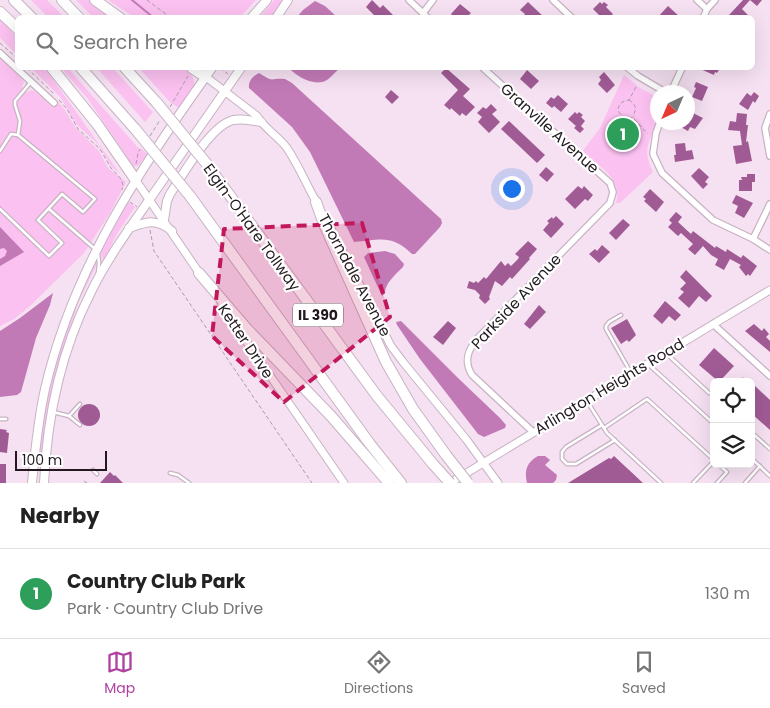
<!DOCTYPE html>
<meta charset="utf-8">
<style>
body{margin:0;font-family:Poppins,sans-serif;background:#f6f6f6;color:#222}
.controls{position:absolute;right:15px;bottom:15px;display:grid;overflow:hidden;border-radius:8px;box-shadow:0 5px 20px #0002}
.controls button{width:45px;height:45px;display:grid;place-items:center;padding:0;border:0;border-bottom:1px solid #e0e0e0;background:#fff;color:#222;font:25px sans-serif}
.compass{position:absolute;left:650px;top:85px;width:45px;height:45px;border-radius:50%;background:#fff;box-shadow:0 5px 20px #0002;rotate:224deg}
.scale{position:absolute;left:15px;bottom:12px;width:92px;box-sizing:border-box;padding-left:5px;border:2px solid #21191f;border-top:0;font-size:14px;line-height:18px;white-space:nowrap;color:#21191f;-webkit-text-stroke:4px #fff;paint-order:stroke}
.you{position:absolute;left:511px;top:188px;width:18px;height:18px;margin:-12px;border:4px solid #fff;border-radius:50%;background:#1a73e8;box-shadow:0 0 0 8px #1a73e833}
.badge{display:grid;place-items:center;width:32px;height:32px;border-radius:50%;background:#af42a1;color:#fff;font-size:16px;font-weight:700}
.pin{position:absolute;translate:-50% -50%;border:2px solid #fff;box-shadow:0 1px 5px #0006}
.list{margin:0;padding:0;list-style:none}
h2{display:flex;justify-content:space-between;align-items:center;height:65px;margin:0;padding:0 20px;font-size:21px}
h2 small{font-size:16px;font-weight:400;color:#767676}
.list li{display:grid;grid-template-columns:32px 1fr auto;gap:15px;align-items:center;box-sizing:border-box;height:90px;padding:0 20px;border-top:1px solid #e0e0e0}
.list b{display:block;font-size:19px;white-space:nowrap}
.list p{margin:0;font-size:16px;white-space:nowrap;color:#767676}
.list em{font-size:16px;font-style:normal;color:#767676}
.icon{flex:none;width:28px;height:28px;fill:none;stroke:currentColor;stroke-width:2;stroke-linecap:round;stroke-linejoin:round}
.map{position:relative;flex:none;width:770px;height:483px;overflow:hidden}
.search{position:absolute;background:#fff;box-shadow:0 5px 20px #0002;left:15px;right:15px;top:15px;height:55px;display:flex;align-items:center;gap:12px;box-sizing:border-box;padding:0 18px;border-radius:8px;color:#767676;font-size:19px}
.sheet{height:155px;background:#fff}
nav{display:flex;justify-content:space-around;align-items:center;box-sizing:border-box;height:70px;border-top:1px solid #e0e0e0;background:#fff;font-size:14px;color:#767676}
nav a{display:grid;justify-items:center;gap:2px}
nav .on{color:#af42a1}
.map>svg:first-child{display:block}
.green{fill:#fbc1f0}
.water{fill:#c27ab6}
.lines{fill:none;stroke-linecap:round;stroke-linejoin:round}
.stream{stroke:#c27ab6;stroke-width:2}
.building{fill:#a05b95}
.service-casing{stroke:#c7b3c3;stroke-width:5}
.minor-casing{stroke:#c7b3c3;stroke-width:8}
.tertiary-casing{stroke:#c7b3c3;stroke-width:9}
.secondary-casing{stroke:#c7b3c3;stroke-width:10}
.motorway-casing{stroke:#c7b3c3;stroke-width:12}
.path{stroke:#ab9ba8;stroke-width:1;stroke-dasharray:4 2.5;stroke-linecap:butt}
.service{stroke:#fff;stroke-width:2.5}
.minor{stroke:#fff;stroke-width:5.5}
.tertiary{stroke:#fff;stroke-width:7}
.secondary{stroke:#fff;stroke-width:8}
.motorway{stroke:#fff;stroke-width:10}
.motorway-bridge-casing{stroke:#c7b3c3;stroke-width:12;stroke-linecap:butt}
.motorway-bridge{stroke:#fff;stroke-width:10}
.marked{fill:#c2185b;fill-opacity:0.2;stroke:#c2185b;stroke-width:4;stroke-dasharray:10 6;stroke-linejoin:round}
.labels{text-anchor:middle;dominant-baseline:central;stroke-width:4.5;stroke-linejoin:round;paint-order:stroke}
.shield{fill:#fff;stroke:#645e62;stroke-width:1}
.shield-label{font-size:14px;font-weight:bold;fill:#21191f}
.street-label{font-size:15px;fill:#21191f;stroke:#fff}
</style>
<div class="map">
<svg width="770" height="483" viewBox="0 0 770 483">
<rect width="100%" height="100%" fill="#f6e1f2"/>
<!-- green -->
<g class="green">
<polygon points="31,0 47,0 64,17 48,17"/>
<polygon points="76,0 88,0 113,17 93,17"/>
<polygon points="108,0 256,0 240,17 134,17"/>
<polygon points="274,0 283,0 271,17 260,17"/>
<polygon points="0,18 17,37 17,55 0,38"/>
<polygon points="0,58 21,78 24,82 22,87 27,92 32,90 36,92 53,108 58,102 65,110 75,127 99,151 108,168 126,182 110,213 84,253 30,306 14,319 0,326"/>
<polygon points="31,68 45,68 120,174 111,166 98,144 77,125 61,98"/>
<polygon points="61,68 68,68 140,150 141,148 147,154 139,165 134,167 88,99"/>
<polygon points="97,68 113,68 149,108 153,112 145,122"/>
<path d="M139 68C155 67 197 60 194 86L179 108 170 102Z"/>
<path d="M624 75 640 88 657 97C658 103 659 111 657 117 653 140 640 145 653 172L620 203H616C623 178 599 166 582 152L600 128Z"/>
<polygon points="128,202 135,207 118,232 104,260 102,259 100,249 123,207"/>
<path d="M97 257 96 266 78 303 62 355 45 434 40 480C40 464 39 447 41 431 49 369 72 313 97 257Z"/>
</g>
<!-- water -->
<g class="water">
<polygon points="315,1 325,6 337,17 297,17 303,10"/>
<path d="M289 68H340C335 72 330 79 325 81 314 86 297 77 289 68Z"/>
<path d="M259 73C275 83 268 78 285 79L292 83 441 219 442 223 440 227 415 254H412C391 234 381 240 354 242L310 152 292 127 249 88C248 81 253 76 259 73Z"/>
<polygon points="0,227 24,252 0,266 0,259 5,256 7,251 4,248 0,249"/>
<path d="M385 251 395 254 404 264 403 267C396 274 385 283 385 293L382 296 364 257 368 253Z"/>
<polygon points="53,293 50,305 36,338 21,392 17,395 0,397 0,331 20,318"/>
<polygon points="401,321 458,378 500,418 506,425 505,428 484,437 478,434 420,359 397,325 396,322"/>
<path d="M538 456H545L550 460 545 465 557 475 556 480 553 483H527C524 470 527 462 538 456Z"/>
</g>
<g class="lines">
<!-- stream -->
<polyline class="stream" points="132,0 154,18"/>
</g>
<!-- building -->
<g class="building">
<polygon points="372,0 380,8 383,5 396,18 377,18 366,7"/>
<polygon points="743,0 762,0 757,6 750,0 742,9 751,18 732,18 729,15"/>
<polygon points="528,2 545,18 522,18 525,14 520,10"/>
<polygon points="600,2 602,4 604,2 608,5 606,7 613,14 609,18 602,18 593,9"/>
<polygon points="460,4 471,13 469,15 472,18 454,18 451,14"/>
<polygon points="668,6 681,18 657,18"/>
<polygon points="446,68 470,89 463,96 475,107 466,116 462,113 460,116 451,108 450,110 444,105 458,90 441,73"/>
<polygon points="698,68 720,68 717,73 715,72 714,75"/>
<polygon points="527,70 539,81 531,89 520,79"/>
<polygon points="604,72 615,85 607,93 598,84 601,80 599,77"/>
<polygon points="696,82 708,87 702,101 692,97 696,88 694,87"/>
<polygon points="391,90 399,97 392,104 385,97"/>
<polygon points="754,92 759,96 755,103 753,101 748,110 739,104 747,93 751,96"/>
<polygon points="558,95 568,104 561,112 554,106 552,108 546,103 551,97 554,99"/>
<polygon points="491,104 497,110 492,114 500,122 489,133 478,122 482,117 477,113 483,107 486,109"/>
<polygon points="575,112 577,114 579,112 583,115 581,117 585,121 581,126 584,129 580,133 574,128 576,126 568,119"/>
<polygon points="691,112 703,118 695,129 690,127 688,131 679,126 680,122 688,122"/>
<polygon points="737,113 747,114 746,125 748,125 746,142 748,141 752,161 736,164 733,146 742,145 740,131 728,130 730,121 736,122"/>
<polygon points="509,121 545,155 537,163 501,129"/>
<polygon points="685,143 686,151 692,150 694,159 675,162 674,155 676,155 675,144"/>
<polygon points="546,167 554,174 547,182 539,175"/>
<polygon points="699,168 709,177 705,182 708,184 703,189 691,176"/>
<polygon points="747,174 755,174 755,182 752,182 752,191 739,191 739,180 742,180 741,177 747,177"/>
<polygon points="578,186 582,189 584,186 593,195 588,201 585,199 575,209 565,199"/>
<polygon points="650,189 664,202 656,212 644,201 646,199 643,197"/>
<polygon points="736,195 753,203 744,218 735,213 738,206 732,203"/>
<polygon points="676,212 682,217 678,222 691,234 693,231 715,248 716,246 726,252 727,249 741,258 743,255 757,266 750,276 748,274 746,276 739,267 741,265 730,259 724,270 715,265 718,259 711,255 703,246 695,255 688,249 693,244 681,233 678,236 668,227 672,223 669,220"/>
<polygon points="556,216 564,224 551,238 543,230 549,223 547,221 552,217 553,219"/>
<polygon points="623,219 630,225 616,240 609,233"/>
<polygon points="528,241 537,249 529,258 530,259 512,279 510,277 502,286 495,281 489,297 490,299 485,304 479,298 480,295 475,290 467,288 469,281 474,283 476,281 478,283 484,277 486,279 501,261 505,266 508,263 511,266 518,259 519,257 515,254"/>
<polygon points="602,245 610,252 599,263 589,254 595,249 597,251"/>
<polygon points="686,270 712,296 706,302 699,296 689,308 678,298 684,292 680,289 686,283 680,277"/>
<polygon points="665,301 681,315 675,321 669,316 662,324 653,316"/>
<polygon points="539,305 546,312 530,329 524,324"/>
<polygon points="627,319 636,335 629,342 627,340 621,344 611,328"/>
<polygon points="448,321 456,328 443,345 433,337"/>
<polygon points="754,324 762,331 764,328 769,334 766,337 770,341 770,352 745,331"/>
<polygon points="714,348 734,366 719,382 699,365"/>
<polygon points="754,385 770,400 770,430 751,413 751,389"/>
<circle cx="89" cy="415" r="11"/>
<polygon points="0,429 7,430 6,432 9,433 7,453 0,452"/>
<polygon points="614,456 643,483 568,483 609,458 611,459"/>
<rect x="0" y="464" width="6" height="19"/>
<polygon points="110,472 114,476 115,475 123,483 100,483"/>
</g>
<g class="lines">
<defs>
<g id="service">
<polyline points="18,135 20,121 15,105 15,101 31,82"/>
<polyline points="0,151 11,134 18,135 95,199 83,212 62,194 38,220 62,243 49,256 0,209"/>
<polyline points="49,209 95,249"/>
<polyline points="98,273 99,263 98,254"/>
<polyline points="621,315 609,322 606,326 606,329 631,373"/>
<polyline points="668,355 709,393"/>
<polyline points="648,364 714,424"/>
<polyline points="741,382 743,380"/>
<polyline points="587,401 607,433 661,483"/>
<polyline points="53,412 69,416 80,425"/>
<polyline points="69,416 80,404"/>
<polyline points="0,419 6,419"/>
<polyline points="602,425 566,447 562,452 562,459 567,464 576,464 615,440"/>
<polyline points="604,428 647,399 714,460"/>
<polyline points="751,432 770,449"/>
<polyline points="751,458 770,476"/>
<polyline points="93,470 97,474"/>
<polyline points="170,473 178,475 189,483"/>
<polyline points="693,483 714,461"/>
<polyline points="717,483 727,472 718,464"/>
<polyline points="745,483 760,466"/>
</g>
<g id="minor">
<polyline points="409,0 428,18"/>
<polyline points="553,0 572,18"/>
<polyline points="697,0 707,9"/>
<polyline points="423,13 433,0"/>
<polyline points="703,18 707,9 715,0"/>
<polyline points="0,53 54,103"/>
<path d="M483 68 610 183 613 192 610 203 477 339C467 351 464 362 472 375L533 432"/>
<polyline points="628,68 638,76 665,92"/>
<polyline points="671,92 682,68"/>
<polyline points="770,114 765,128 770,156"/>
<polyline points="660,122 656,133 653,154 662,173 713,220 753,239 770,250"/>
<polyline points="753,239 770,204"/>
<polyline points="713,324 770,376"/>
</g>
<g id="tertiary">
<path d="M206 77 257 116C265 129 278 136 287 148 299 166 307 186 318 205"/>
<polyline points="135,179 202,277"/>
<polyline points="329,225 391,346 403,362 466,439 498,483"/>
<polyline points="222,306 344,483"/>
<polyline points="450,483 770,290"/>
</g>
<g id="secondary">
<polyline points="251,18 267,0"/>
<polyline points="276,18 288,0"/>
<path d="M164 220 167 201 170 194C183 175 210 126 233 120 242 118 252 121 261 122"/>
<path d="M129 228C147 222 156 218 172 231"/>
<path d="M32 483C35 451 38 420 45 389 73 268 141 167 212 68"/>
<path d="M44 483C47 418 61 351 91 292 108 257 132 225 154 193 183 151 212 109 241 68"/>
</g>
<g id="motorway">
<polyline points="14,0 32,18"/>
<polyline points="62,0 79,18"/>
<polyline points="95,0 120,18"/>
<polyline points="0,12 18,29"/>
<polyline points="52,68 97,124 135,179"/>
<polyline points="81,68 136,130"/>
<polyline points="125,68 157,103"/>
<polyline points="192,68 206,77"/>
<polyline points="206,163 377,396 433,464"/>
<polyline points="190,196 370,444 401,483"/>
<polyline points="316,202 324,224 386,362 413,409 446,455"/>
<polyline points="199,273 247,329 331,416 389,483"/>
</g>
</defs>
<!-- service casing -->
<use href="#service" class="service-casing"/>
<!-- minor casing -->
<use href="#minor" class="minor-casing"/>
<!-- tertiary casing -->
<use href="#tertiary" class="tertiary-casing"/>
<!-- secondary casing -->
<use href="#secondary" class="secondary-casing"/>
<!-- motorway casing -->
<use href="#motorway" class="motorway-casing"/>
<!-- path -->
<g class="path">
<polyline points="147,0 171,18"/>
<polyline points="0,43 18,59"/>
<polyline points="27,68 55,95"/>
<polyline points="220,68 228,74"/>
<path d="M636 87 629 100C622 101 618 104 618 111L624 118H633L648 134"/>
<polyline points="59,100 67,109 78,129 100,149 111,168 121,179 123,185 122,190"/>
<polyline points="629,100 633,103 636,108 633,117"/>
<polyline points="170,107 188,76"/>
<polyline points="150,136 160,120"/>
<polyline points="136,164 138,153 140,149"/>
<polyline points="130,202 137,207"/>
<polyline points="150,230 154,251 312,483"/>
<polyline points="84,481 87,483"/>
</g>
<!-- service -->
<use href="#service" class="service"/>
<!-- minor -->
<use href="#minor" class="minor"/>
<!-- tertiary -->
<use href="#tertiary" class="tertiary"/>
<!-- secondary -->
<use href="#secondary" class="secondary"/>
<!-- motorway -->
<use href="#motorway" class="motorway"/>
<defs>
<g id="motorway-bridge">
<polyline points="157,103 206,163"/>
<polyline points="136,130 190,196"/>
<polyline points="446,455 468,483"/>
<polyline points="433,464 450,483"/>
</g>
</defs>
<!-- motorway-bridge casing -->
<use href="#motorway-bridge" class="motorway-bridge-casing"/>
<!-- motorway-bridge -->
<use href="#motorway-bridge" class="motorway-bridge"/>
</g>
<!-- marked area -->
<path class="marked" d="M362 223 390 317 284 402 212 336 224 229Z"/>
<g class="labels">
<!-- shield labels -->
<rect class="shield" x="293" y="303.5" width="50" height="23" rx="4"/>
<g class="shield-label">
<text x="318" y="315">IL 390</text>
</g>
<!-- street labels -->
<g class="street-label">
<text transform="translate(550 128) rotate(42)">Granville Avenue</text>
<text transform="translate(252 227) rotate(54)">Elgin-O'Hare Tollway</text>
<text transform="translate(355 275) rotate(62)">Thorndale Avenue</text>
<text transform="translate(516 301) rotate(-47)">Parkside Avenue</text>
<text transform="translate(246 341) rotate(56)">Ketter Drive</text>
<text transform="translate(609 386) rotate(-31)">Arlington Heights Road</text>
</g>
</g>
</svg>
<div class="controls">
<button><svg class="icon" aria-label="locate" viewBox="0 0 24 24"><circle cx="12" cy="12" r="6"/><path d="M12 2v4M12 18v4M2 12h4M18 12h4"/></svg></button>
<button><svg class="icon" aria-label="layers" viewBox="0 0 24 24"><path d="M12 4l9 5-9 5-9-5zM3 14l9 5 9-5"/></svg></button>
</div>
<svg class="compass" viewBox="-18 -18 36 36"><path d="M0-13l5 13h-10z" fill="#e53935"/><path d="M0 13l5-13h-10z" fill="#767676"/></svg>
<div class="scale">100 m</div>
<div class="you"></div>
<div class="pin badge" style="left:623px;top:134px;background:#2e9e5b">1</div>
<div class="search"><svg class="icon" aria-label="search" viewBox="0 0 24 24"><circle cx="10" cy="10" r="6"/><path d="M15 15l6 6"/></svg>Search here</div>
</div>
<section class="sheet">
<h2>Nearby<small></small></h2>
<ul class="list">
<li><span class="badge" style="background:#2e9e5b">1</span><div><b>Country Club Park</b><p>Park · Country Club Drive</p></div><em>130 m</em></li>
</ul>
</section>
<nav>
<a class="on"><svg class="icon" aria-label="map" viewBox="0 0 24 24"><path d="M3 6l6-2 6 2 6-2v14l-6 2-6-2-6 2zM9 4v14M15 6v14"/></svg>Map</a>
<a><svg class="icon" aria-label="directions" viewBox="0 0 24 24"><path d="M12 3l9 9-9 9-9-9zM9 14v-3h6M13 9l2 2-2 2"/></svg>Directions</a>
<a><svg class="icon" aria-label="saved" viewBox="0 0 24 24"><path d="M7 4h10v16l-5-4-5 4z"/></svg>Saved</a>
</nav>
